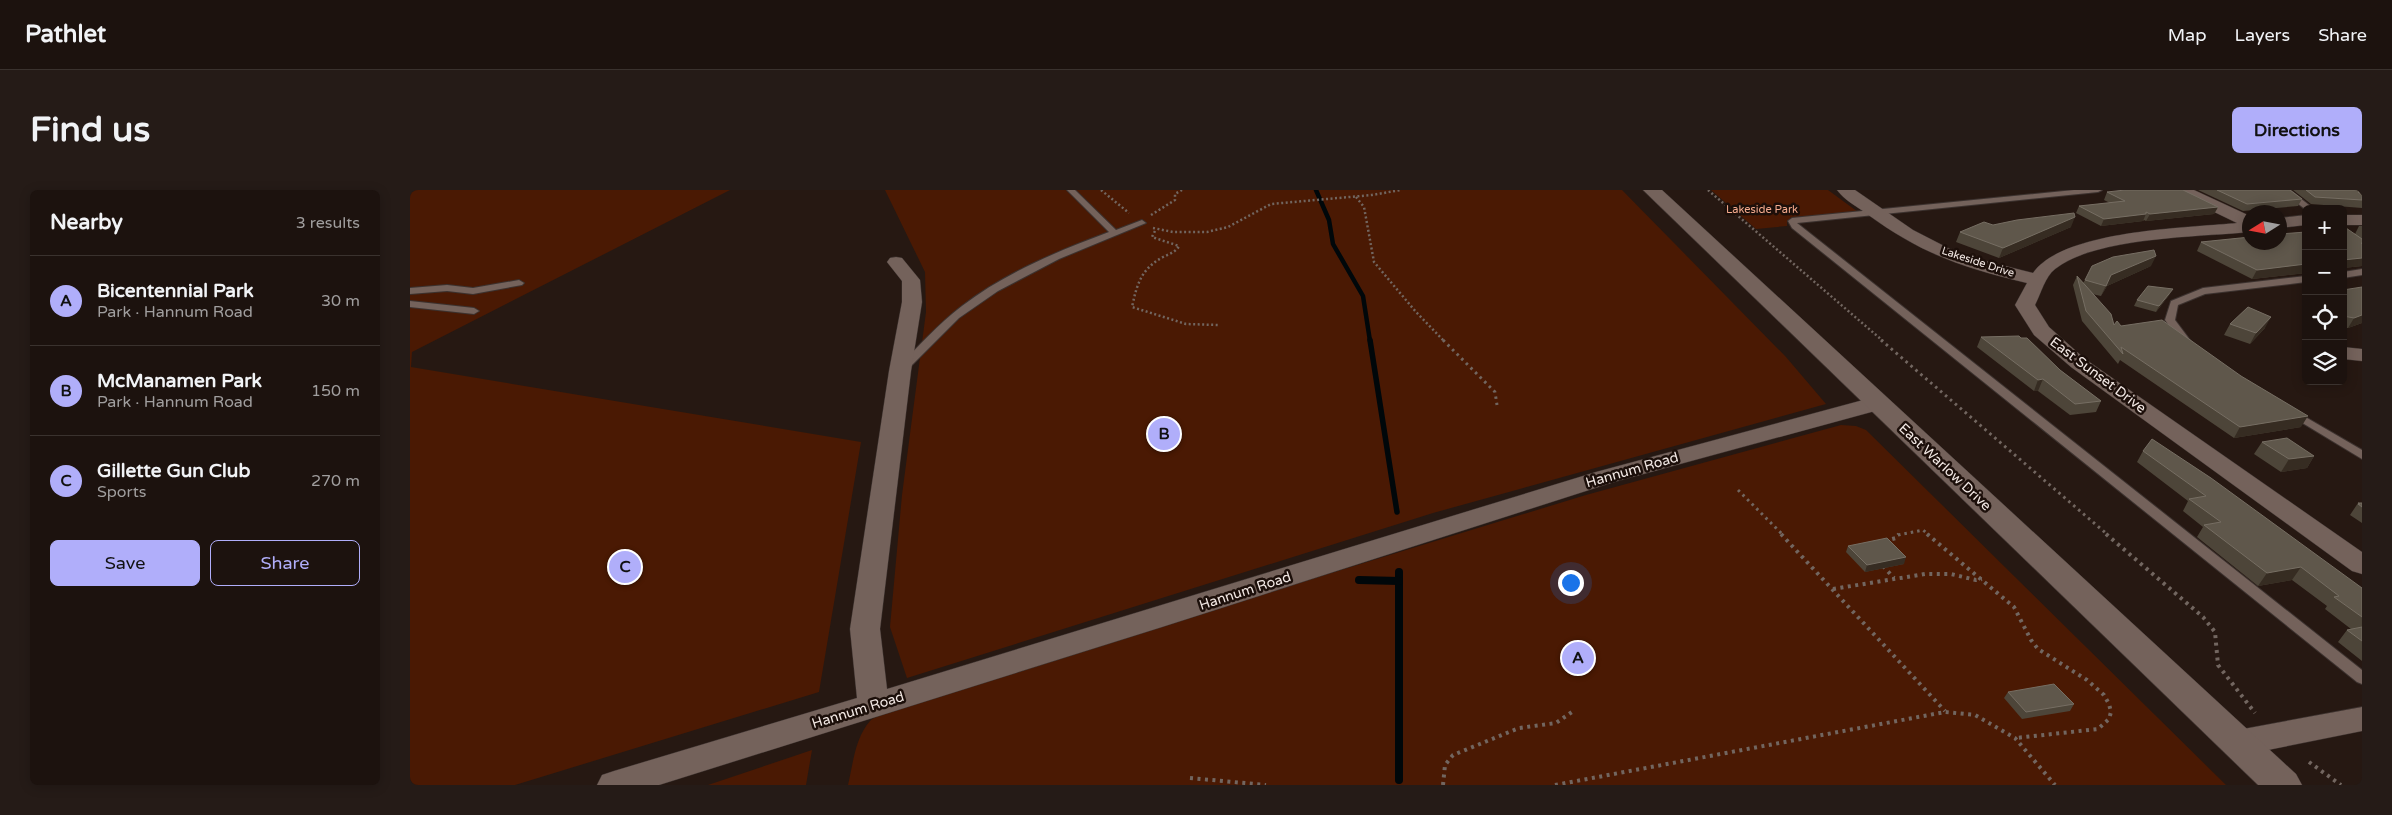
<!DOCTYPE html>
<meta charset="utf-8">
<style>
body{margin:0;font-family:"Varela Round",sans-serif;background:#251b17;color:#f1f3f6}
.controls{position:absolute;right:15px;top:15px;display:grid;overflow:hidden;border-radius:8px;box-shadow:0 2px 12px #0003}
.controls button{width:45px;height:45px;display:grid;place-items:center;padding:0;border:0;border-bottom:1px solid #3a322e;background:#1c120e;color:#f1f3f6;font:25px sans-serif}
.compass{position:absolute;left:1832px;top:15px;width:45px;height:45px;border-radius:50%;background:#1c120e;box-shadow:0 2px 12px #0003;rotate:259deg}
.you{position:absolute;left:1160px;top:392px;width:18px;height:18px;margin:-12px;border:4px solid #fff;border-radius:50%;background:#1a73e8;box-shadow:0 0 0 8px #1a73e833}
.badge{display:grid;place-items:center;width:32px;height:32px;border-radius:50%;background:#b0aefa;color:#111;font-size:16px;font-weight:700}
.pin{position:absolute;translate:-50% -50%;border:2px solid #fff;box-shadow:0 1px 5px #0006}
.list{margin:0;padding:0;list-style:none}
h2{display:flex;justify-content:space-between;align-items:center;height:65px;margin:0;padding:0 20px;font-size:21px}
h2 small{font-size:16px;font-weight:400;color:#a09e9e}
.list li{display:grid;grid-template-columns:32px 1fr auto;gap:15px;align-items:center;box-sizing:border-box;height:90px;padding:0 20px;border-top:1px solid #3a322e}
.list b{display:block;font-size:19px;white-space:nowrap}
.list p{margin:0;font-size:16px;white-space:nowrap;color:#a09e9e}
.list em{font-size:16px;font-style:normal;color:#a09e9e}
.actions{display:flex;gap:10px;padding:15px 20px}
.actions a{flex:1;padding:11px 0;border:1px solid #b0aefa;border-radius:8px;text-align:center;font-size:18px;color:#b0aefa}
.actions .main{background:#b0aefa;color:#111}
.icon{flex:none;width:28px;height:28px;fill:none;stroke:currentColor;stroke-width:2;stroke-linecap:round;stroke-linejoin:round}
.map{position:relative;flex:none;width:1952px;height:595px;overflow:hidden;border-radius:8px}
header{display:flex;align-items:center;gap:30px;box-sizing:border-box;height:70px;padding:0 25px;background:#1c120e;border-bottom:1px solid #3a322e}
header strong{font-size:24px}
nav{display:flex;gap:28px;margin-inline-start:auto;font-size:18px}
.intro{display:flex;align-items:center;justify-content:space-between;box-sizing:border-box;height:120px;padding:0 30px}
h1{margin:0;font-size:35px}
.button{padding:12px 22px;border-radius:8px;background:#b0aefa;color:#111;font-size:18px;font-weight:700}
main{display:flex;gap:30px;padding:0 30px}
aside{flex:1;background:#1c120e;border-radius:8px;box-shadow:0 2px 12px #0003}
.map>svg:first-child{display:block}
.green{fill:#4a1903}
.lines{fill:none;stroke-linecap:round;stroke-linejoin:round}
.stream-far2{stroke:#00070a;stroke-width:4.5}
.stream-far1{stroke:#00070a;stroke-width:5.5}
.stream{stroke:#00070a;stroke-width:8}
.service-casing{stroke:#3c322f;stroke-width:2}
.minor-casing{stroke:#3c322f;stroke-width:1}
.tertiary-casing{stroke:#3c322f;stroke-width:1}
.path-far2{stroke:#726660;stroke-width:2.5;stroke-dasharray:2 2.5;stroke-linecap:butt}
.path-far1{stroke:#726660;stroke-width:3;stroke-dasharray:2.5 4;stroke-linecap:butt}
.path{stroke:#726660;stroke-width:4;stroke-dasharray:3 4.5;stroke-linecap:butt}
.service{fill:#74625b;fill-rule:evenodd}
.minor{fill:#74625b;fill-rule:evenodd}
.tertiary{fill:#74625b;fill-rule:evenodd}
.wall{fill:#4d4539}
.shaded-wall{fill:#362c22}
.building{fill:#5f574b;stroke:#766e63}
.labels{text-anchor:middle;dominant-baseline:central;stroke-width:5;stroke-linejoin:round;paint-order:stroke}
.far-park-label{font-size:11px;fill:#f5ab8e;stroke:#1c0f0a}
.far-street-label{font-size:11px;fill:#f2e8e4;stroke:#1c0f0a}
.street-label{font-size:14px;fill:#f2e8e4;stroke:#1c0f0a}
</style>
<header>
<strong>Pathlet</strong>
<nav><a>Map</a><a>Layers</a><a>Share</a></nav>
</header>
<div class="intro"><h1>Find us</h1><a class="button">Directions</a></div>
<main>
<aside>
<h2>Nearby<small>3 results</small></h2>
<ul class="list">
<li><span class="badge">A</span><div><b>Bicentennial Park</b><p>Park · Hannum Road</p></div><em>30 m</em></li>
<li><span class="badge">B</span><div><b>McManamen Park</b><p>Park · Hannum Road</p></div><em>150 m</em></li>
<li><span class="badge">C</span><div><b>Gillette Gun Club</b><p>Sports</p></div><em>270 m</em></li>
</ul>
<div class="actions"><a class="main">Save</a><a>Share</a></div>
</aside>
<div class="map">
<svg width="1952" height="595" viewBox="0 0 1952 595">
<rect width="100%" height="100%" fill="#261812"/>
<!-- green -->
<g class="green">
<polygon points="0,0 320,0 2,162 1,177 451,252 409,502 105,595 0,595"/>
<polygon points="475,0 1212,0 1376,167 1416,214 1023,323 497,488 480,437 492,305 516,122 515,82"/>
<polygon points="1301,0 1418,0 1448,22 1385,27 1377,31 1377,36 1346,39"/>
<path d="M1431 235 1446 236 1456 240 1816 595H438C443 574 445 548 460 531 464 527 472 525 478 522L820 414 1176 305Z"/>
<polygon points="402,560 396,595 298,595"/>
</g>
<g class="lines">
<!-- stream-far2 -->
<polyline class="stream-far2" points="906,0 919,30 923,54 953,106 960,151"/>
<!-- stream-far1 -->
<polyline class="stream-far1" points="960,150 987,322"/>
<!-- stream -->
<g class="stream">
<polyline points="989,382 989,590"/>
<polyline points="949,390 989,391"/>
</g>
<defs>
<g id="service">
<path d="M657 0H665L706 40 732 30 736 33 649 69 588 101 549 128 496 181H488L487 179 488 177C509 156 528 134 552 116 595 83 648 61 699 42Z"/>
<polygon points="1664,0 1692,0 1688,2 1387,33 1952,480 1952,494 1947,492 1382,38 1378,31 1382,28"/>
<polygon points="1871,0 1880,0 1904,19 1896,20"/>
<polygon points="1952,79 1952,85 1933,88 1933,82"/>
<polygon points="1896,86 1896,92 1795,104 1768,115 1765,130 1783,154 1782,156 1774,156 1755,130 1761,111 1793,98"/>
<polygon points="109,90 114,93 112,95 63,104 37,101 0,104 0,98 37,95 63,98"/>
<polygon points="0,111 64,118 69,121 64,124 0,117"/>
<polygon points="1880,218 1952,260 1952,269 1876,223 1874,221"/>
</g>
<g id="minor">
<path d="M1427 0H1445L1503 40 1538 58 1579 72 1623 83C1653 40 1777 38 1827 33L1765 3 1763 0H1784L1840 26V42C1789 47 1685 47 1645 79 1635 87 1631 103 1625 115L1639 137 1675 169 1952 362V384L1942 381 1661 177 1624 145 1605 115 1617 93C1551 77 1512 64 1457 24 1448 17 1434 10 1427 0Z"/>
<polygon points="1896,25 1896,35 1870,38 1870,28"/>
<rect x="1933" y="25" width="19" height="10"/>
<polygon points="486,67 492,68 510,90 512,112 501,181 470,439 477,499 1186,282 1468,206 1476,208 1479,213 1476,218 1204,292 752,437 249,595 187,595 192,585 204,581 447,508 440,439 479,181 492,112 492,91 477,72 480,68"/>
<polygon points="1933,157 1952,159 1952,171 1933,169"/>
<polygon points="1952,517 1952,541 1828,566 1816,562 1812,553 1816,544 1828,540"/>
</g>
<polygon id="tertiary" points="1233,0 1252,0 1886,584 1892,595 1848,595"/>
</defs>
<!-- service casing -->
<use href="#service" class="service-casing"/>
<!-- minor casing -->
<use href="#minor" class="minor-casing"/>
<!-- tertiary casing -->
<use href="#tertiary" class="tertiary-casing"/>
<!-- path-far2 -->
<g class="path-far2">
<polyline points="691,0 719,23"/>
<polyline points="1298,0 1473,151"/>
<polyline points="946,7 954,17 964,72 1006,122 1034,151"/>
<polyline points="741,25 765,10 765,4 772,0"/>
<polyline points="743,38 763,42 797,42 818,37 861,14 962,5 991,0"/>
<path d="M745 41 742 47 769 56C766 62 759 64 753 67 731 79 727 94 722 117L776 134 808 135"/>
</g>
<!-- path-far1 -->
<g class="path-far1">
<polyline points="1033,150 1085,202 1087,215"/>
<polyline points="1471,150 1698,345"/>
<polyline points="1328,300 1373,345"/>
<polyline points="1488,345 1513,340 1519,345"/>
</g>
<!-- path -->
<g class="path">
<polyline points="1371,344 1535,521"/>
<polyline points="1517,344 1604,417 1621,450 1628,459 1677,490 1694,505 1699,514 1701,522 1699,529 1688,539 1606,548"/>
<polyline points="1696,344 1793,427 1805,442 1808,475 1845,523"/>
<polyline points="1475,351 1486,348 1489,344"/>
<polyline points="1473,376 1484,388"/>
<polyline points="1423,399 1515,384 1541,384 1566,390 1572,389"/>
<polyline points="1899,572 1931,595"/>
<polyline points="780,588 856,595"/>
<polyline points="1033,595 1035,575 1043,565 1109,538 1146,533 1162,522"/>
<polyline points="1145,595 1535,522 1565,525 1605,548 1645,595"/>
</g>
<!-- service -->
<use href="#service" class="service"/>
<!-- minor -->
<use href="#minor" class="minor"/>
<!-- tertiary -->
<use href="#tertiary" class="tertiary"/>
</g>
<!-- wall -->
<g class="wall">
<polygon points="1788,0 1880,0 1892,9 1888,16 1833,21"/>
<polygon points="1883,0 1950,0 1949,3 1952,5 1952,18 1901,14"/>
<polygon points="1697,2 1808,17 1804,24 1736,31 1734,30 1733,31 1691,36 1666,23 1669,16 1700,13 1694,10"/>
<polygon points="1583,35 1661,37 1589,68 1546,52 1550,42"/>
<polygon points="1949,36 1952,36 1952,76 1933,78 1933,38 1945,44"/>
<polygon points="1896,42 1896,83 1842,89 1787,61 1791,52"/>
<polygon points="1741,76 1697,96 1691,106 1682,104 1704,135 1711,136 1891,237 1824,248 1710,170 1708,174 1672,131 1663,95 1667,86 1673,93 1675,90"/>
<polygon points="1933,100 1952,133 1938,138 1933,138"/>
<polygon points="1760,104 1746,122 1724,116 1727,110"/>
<polygon points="1896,109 1896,116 1893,114"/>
<polygon points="1820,134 1855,138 1840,154 1814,145"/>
<polygon points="1571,147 1611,148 1650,180 1691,211 1686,222 1660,225 1628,201 1624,201 1567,157"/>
<polygon points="1852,252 1904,266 1897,278 1871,282 1844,264"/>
<polygon points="1733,261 1952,398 1952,471 1928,452 1937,440 1941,439 1915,419 1917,416 1882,390 1848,396 1787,347 1793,337 1773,321 1778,311 1727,272"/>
<polygon points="1948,313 1952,313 1952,333 1940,325"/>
<polygon points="1438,356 1494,374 1455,382 1436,362"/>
<polygon points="1598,502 1664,514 1660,521 1612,529 1594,508"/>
</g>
<!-- shaded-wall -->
<g class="shaded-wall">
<polygon points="1808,17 1804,24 1736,31 1740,24"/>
<polygon points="1736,24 1733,31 1691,36 1694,29"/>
<polygon points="1665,27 1661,37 1589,68 1593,58"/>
<polygon points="1746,66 1741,76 1697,96 1691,106 1701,85"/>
<polygon points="1952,68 1952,76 1933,78 1933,70"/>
<polygon points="1896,74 1896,83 1842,89 1847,80"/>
<polygon points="1763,99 1760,104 1746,122 1749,116"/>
<polygon points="1952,125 1952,133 1938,138 1944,128"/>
<polygon points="1861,127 1855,138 1840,154 1846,143"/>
<polygon points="1633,189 1628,201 1624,201 1628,190"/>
<polygon points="1898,226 1891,237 1824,248 1830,237"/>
<polygon points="1904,266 1897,278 1871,282 1879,269"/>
<polygon points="1496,367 1494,374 1455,382 1457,375"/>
<polygon points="1891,377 1882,390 1848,396 1857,383"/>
</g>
<!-- building -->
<g class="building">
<polygon points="1715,0 1773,0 1808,17 1740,24 1736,22 1736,24 1694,29 1669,16 1715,11 1697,2"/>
<polygon points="1807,0 1880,0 1892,9 1837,14"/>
<polygon points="1896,0 1950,0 1950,2 1948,2 1952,5 1952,10 1905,7"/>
<polygon points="1664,23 1665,27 1593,58 1550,42 1574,32 1583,35 1607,30"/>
<polygon points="1933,38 1936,38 1952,49 1952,53 1951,53 1952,54 1952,68 1933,70"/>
<polygon points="1896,42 1896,74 1847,80 1791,52 1840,47 1840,52 1870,52 1870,44"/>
<polygon points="1744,60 1746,66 1701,85 1696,96 1675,90 1682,76 1703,67"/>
<polygon points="1667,86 1701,124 1704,135 1707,131 1711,136 1752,130 1831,186 1898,226 1830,237 1711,157 1713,164 1676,121"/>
<polygon points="1738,96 1763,99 1749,116 1727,110"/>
<polygon points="1952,97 1952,125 1944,128 1933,126 1933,100"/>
<polygon points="1838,117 1861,127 1846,143 1820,134"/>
<polygon points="1609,146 1611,148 1617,148 1650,180 1691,211 1665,214 1633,189 1628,190 1571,147"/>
<polygon points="1877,248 1904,266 1879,269 1852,252"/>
<polygon points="1742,249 1801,288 1952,398 1952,427 1924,407 1929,406 1891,377 1857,383 1794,335 1811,332 1779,309 1796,306 1733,261"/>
<polygon points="1948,313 1952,313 1952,317 1948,314 1950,314"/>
<polygon points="1477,348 1496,367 1457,375 1438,356"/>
<polygon points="1952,437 1952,451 1937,440"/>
<polygon points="1644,494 1664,514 1616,522 1598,502"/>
</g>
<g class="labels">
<!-- far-park labels -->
<g class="far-park-label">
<text x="1352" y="19">Lakeside Park</text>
</g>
<!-- far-street labels -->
<g class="far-street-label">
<text transform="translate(1568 72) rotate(18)">Lakeside Drive</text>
</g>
<!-- street labels -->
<g class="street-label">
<text transform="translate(1688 185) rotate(37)">East Sunset Drive</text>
<text transform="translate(1535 277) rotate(43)">East Warlow Drive</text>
<text transform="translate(1222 280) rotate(-16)">Hannum Road</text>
<text transform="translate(835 401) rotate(-18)">Hannum Road</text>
<text transform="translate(448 520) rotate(-17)">Hannum Road</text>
</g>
</g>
</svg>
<div class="controls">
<button>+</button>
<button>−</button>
<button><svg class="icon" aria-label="locate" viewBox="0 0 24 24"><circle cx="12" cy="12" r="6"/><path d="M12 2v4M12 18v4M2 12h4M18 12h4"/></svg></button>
<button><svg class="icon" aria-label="layers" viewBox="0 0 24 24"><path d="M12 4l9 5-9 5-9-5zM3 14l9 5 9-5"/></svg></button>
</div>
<svg class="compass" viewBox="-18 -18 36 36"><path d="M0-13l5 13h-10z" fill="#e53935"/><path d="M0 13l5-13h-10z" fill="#a09e9e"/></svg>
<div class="you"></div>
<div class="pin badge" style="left:1168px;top:468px">A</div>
<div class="pin badge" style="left:754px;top:244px">B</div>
<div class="pin badge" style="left:215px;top:377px">C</div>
</div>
</main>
